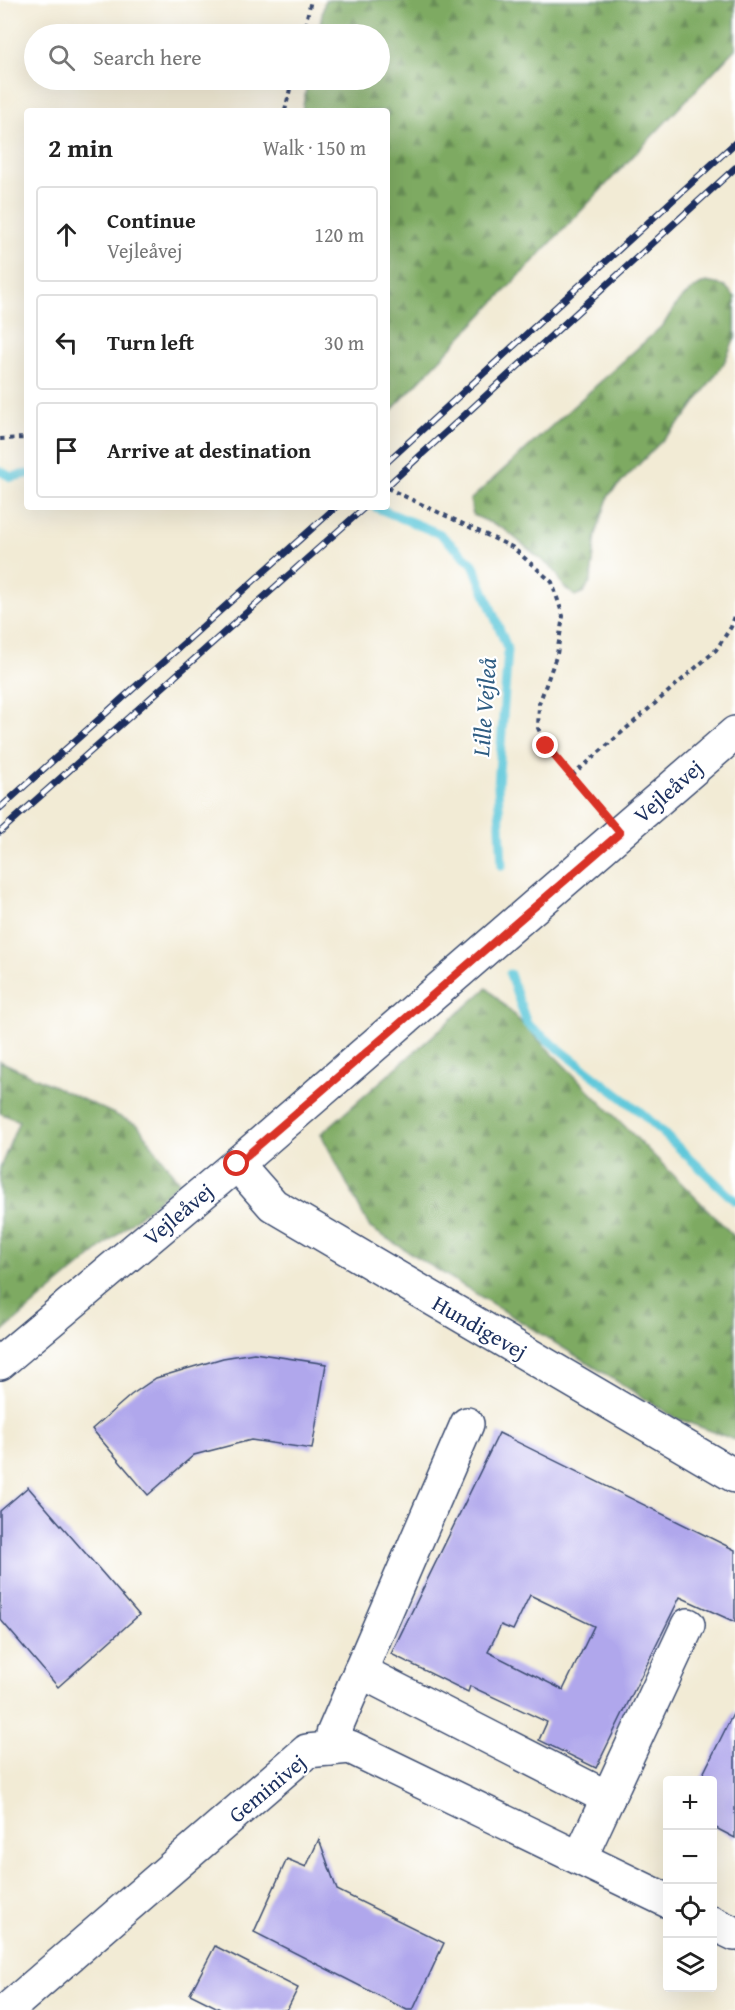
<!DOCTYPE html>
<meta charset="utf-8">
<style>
body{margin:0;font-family:"Gentium Book Plus",serif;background:#f6f6f6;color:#222}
.controls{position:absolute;right:18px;bottom:18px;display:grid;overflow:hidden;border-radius:6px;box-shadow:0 6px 24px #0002}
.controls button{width:54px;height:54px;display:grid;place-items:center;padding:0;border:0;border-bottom:2px solid #e0e0e0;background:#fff;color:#222;font:30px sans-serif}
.stop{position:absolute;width:18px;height:18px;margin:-14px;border:4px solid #d93025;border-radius:50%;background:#fff}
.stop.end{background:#d93025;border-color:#fff;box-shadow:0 2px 6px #0008}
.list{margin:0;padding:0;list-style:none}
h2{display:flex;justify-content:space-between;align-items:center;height:78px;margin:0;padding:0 24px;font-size:26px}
h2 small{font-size:20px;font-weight:400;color:#767676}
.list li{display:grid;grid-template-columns:39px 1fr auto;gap:18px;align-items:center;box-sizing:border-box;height:96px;margin:0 12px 12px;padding:0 12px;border:2px solid #e0e0e0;border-radius:6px}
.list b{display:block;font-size:22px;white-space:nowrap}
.list p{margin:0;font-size:20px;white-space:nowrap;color:#767676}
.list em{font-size:20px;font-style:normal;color:#767676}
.icon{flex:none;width:33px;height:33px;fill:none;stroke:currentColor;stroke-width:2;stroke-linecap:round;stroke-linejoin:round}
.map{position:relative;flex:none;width:735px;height:2010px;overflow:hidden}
.search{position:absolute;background:#fff;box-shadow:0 6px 24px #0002;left:24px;top:24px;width:366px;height:66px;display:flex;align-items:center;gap:15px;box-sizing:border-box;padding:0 21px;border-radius:33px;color:#767676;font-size:22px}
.panel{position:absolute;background:#fff;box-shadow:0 6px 24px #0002;left:24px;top:108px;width:366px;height:402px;border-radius:6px}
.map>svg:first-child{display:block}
.forest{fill:url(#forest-firs);stroke:#4c6c60;stroke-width:1.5}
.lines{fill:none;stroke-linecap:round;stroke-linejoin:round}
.stream{stroke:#5ec8da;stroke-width:9}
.building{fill:#b0a7ec;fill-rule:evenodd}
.minor-casing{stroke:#3b4b70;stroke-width:36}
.path{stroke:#3b4b70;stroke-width:4;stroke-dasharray:4.5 4.5;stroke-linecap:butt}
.minor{stroke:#fff;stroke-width:33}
.rail-casing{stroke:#1b2f5e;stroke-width:7}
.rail{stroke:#fff;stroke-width:4.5;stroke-dasharray:14;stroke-linecap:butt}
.route{stroke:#d93025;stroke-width:8}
.labels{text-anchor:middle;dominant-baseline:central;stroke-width:4.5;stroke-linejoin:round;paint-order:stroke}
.street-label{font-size:22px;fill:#1b2f5e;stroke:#fff}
.water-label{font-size:24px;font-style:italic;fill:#2f5d83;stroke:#fff}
</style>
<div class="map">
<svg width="735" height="2010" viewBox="0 0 735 2010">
<defs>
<pattern id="forest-firs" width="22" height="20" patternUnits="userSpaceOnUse" patternTransform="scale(1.5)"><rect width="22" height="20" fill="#7eaa62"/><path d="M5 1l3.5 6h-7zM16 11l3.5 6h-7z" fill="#668b54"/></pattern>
</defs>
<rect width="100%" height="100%" fill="#fff"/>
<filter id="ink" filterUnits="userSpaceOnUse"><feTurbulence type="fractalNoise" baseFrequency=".0167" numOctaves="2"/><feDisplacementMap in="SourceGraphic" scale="12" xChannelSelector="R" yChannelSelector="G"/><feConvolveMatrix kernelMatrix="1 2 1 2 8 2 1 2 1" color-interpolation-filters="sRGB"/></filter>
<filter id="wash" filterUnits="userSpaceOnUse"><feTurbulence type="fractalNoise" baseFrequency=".008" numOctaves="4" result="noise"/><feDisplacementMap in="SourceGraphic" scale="24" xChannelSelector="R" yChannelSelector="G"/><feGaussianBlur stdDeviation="1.35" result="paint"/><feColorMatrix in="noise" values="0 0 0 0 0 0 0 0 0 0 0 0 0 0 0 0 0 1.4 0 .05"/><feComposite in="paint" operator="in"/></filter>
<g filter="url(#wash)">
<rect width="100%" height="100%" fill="#f2ebd5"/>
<!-- forest -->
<g class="forest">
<polygon points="325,0 735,0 735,49 387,415 387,111 302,111 308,80 380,80 380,34 318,34"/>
<path d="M706 282 725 286 735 297V338L724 363 686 416 609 495 596 534 591 580 584 592 575 596 564 587 555 571 504 529 473 515 470 500 664 324C677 302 683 293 706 282Z"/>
<polygon points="487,988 735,1237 735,1440 676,1418 370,1228 321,1134"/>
<polygon points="0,1061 138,1125 179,1182 0,1334 0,1168 19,1121 0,1113"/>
</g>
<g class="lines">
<!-- stream -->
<g class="stream">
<polyline points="0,471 11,477 27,474"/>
<polyline points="375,507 440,534 473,564 508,650 498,785 502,866"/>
<polyline points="510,974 527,1024 643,1114 735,1201"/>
</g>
</g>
<g id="blocks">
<!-- building -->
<g class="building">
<polygon points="254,1353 326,1364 312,1449 251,1440 194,1455 148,1495 92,1429 131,1395 156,1378 223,1358"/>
<path d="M499 1433 735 1550V1622L680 1597 596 1768 539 1740 547 1722 470 1686 468 1692 391 1654ZM530 1595 594 1626 563 1690 488 1652 501 1625 513 1630Z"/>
<polygon points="28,1487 139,1615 58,1687 0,1619 0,1511"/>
<polygon points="735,1710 735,1838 712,1826 712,1780 700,1780"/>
<polygon points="319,1839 337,1890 444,1943 413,2010 407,2010 254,1932 287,1859 306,1867"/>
<polygon points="215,1946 298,1988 287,2010 222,2010 190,1994"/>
</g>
</g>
</g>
<g filter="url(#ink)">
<use href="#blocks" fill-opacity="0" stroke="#3b4b70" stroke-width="1.5"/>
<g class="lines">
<defs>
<g id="minor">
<polyline points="237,1164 273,1205 735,1476"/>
<polyline points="0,1363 237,1164 735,733"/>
<polyline points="360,1671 608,1798"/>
<polyline points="330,1749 333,1734 467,1424"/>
<polyline points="580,1858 688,1625"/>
<polyline points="712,1923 735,1934"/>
<polyline points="7,2010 307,1751 350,1747 668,1901"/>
</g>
</defs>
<!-- minor casing -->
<use href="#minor" class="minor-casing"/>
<!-- path -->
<g class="path">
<polyline points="303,34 311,0"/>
<polyline points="285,111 292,80"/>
<polyline points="0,439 27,438"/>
<polyline points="387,488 512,547 552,582 563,616 557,654 539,704 538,728 546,746 600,809"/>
<polyline points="572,776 716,650 731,627 735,616"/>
</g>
<!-- minor -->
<use href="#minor" class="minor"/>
<defs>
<g id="rail">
<polyline points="387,462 735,143"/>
<polyline points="387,486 735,168"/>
<polyline points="0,808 336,507"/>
<polyline points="0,832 365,507"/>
</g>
</defs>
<!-- rail casing -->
<use href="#rail" class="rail-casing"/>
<!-- rail -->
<use href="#rail" class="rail"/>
</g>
</g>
<g class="lines" filter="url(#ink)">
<!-- route -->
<polyline class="route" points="237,1164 620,833 546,746"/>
</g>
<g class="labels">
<!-- street labels -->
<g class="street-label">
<text transform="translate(668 791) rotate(-41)">Vejleåvej</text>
<text transform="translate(178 1214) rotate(-40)">Vejleåvej</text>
<text transform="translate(480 1327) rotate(30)">Hundigevej</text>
<text transform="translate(267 1788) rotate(-40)">Geminivej</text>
</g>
<!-- water labels -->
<g class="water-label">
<text transform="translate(484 707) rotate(-86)">Lille Vejleå</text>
</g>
</g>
</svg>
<div class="controls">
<button>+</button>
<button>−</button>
<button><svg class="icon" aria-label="locate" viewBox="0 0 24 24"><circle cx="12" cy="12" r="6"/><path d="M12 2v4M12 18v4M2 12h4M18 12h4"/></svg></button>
<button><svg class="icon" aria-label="layers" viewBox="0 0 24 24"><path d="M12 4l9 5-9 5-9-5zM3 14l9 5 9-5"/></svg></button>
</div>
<div class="stop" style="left:237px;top:1164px"></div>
<div class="stop end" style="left:546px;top:746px"></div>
<div class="search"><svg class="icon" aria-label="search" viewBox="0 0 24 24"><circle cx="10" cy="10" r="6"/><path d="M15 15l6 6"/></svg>Search here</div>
<section class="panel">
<h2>2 min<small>Walk · 150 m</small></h2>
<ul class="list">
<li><svg class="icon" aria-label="ahead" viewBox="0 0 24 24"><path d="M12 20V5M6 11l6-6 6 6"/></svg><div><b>Continue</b><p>Vejleåvej</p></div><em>120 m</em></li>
<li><svg class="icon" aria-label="left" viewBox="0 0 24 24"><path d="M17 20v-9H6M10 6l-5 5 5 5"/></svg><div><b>Turn left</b></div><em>30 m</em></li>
<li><svg class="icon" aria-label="arrive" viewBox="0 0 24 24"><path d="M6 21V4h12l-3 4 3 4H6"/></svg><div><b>Arrive at destination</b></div></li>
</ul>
</section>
</div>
